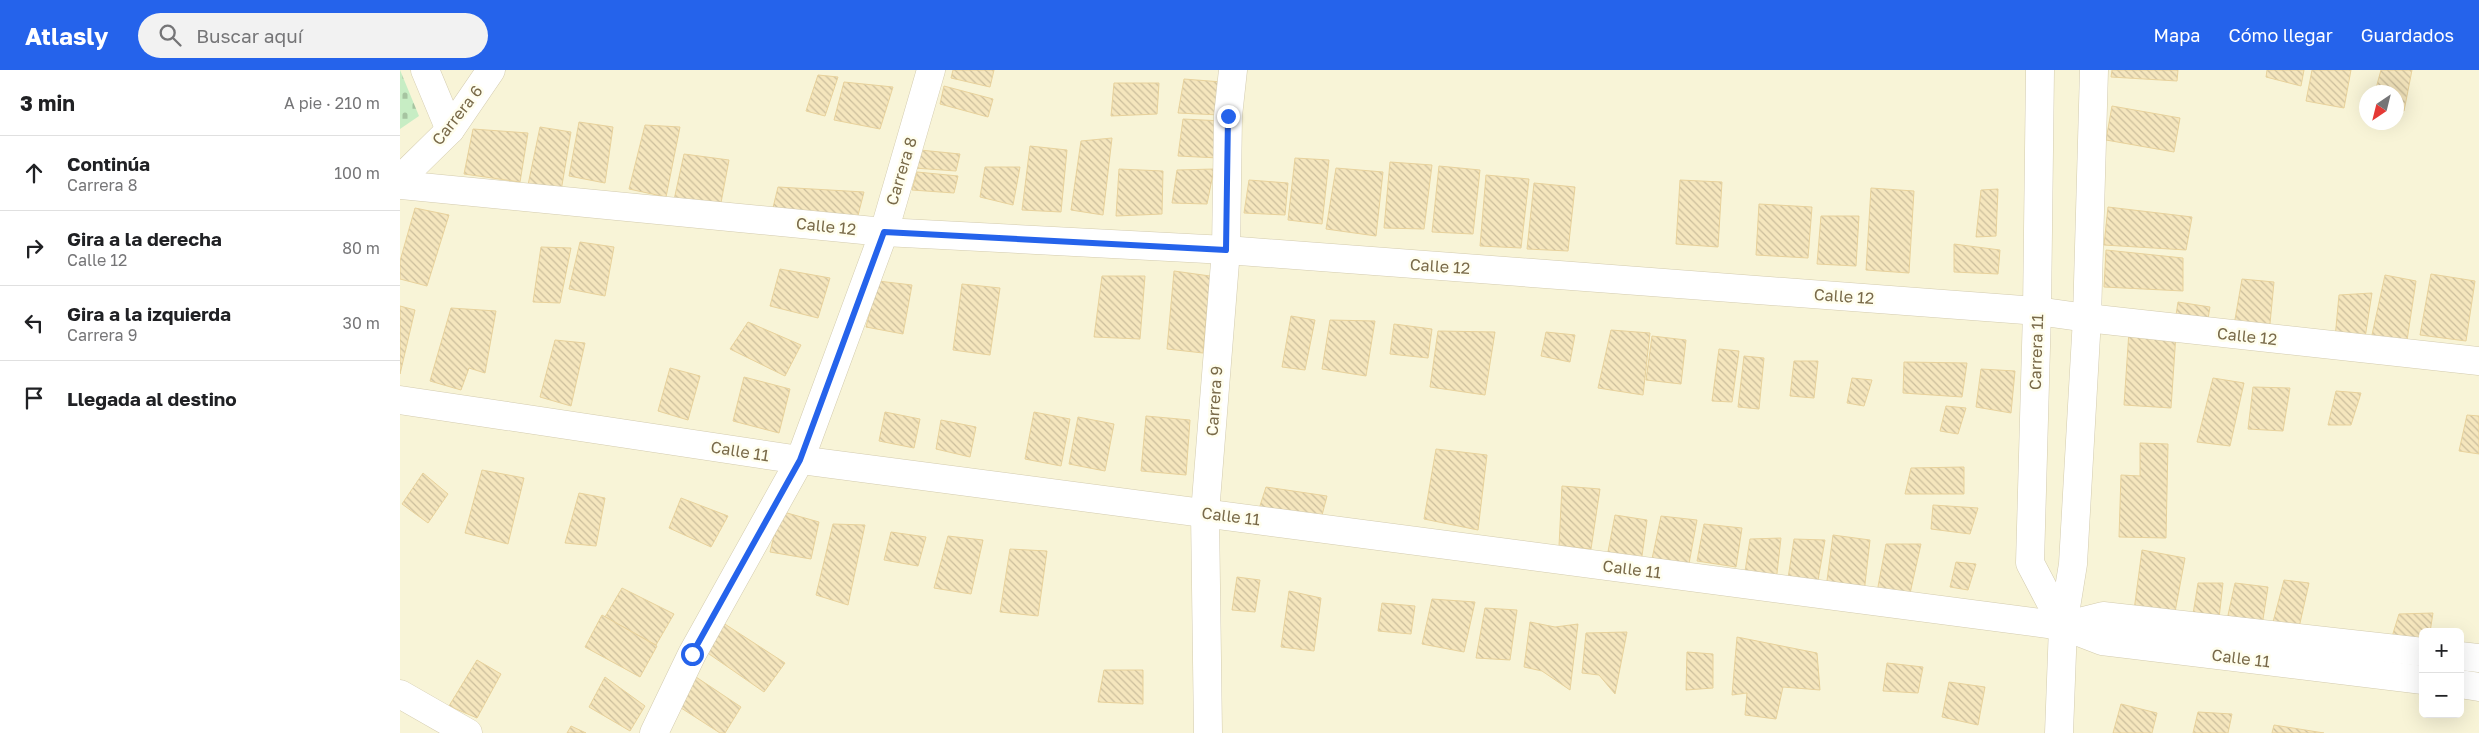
<!DOCTYPE html>
<html lang="es">
<meta charset="utf-8">
<style>
body{margin:0;font-family:"Golos Text",sans-serif;background:#f2f2f2;color:#202124}
.controls{position:absolute;right:15px;bottom:15px;display:grid;overflow:hidden;border-radius:8px;box-shadow:0 5px 20px #0002}
.controls button{width:45px;height:45px;display:grid;place-items:center;padding:0;border:0;border-bottom:1px solid #e0e0e0;background:#fff;color:#202124;font:25px sans-serif}
.compass{position:absolute;left:1959px;top:15px;width:45px;height:45px;border-radius:50%;background:#fff;box-shadow:0 5px 20px #0002;rotate:215deg}
.stop{position:absolute;width:15px;height:15px;margin:-11px;border:4px solid #2563eb;border-radius:50%;background:#fff}
.stop.end{background:#2563eb;border-color:#fff;box-shadow:0 1px 5px #0008}
.list{margin:0;padding:0;list-style:none}
h2{display:flex;justify-content:space-between;align-items:center;height:65px;margin:0;padding:0 20px;font-size:21px}
h2 small{font-size:16px;font-weight:400;color:#757577}
.list li{display:grid;grid-template-columns:32px 1fr auto;gap:15px;align-items:center;box-sizing:border-box;height:75px;padding:0 20px;border-top:1px solid #e0e0e0}
.list b{display:block;font-size:19px;white-space:nowrap}
.list p{margin:0;font-size:16px;white-space:nowrap;color:#757577}
.list em{font-size:16px;font-style:normal;color:#757577}
.icon{flex:none;width:28px;height:28px;fill:none;stroke:currentColor;stroke-width:2;stroke-linecap:round;stroke-linejoin:round}
.map{position:relative;flex:none;width:2079px;height:663px;overflow:hidden}
header{display:flex;align-items:center;gap:30px;box-sizing:border-box;height:70px;padding:0 25px;background:#2563eb;color:#fff}
header strong{font-size:24px}
nav{display:flex;gap:28px;margin-inline-start:auto;font-size:18px}
.search{width:350px;height:45px;background:#f2f2f2;display:flex;align-items:center;gap:12px;box-sizing:border-box;padding:0 18px;border-radius:28px;color:#757577;font-size:19px}
main{display:flex}
aside{flex:1;background:#fff}
.map>svg:first-child{display:block}
.residential{fill:#f8f4d7;fill-rule:evenodd}
.cemetery{fill:url(#cemetery-stones)}
.building{fill:url(#building-back-hatch);stroke:#e8d29c}
.lines{fill:none;stroke-linecap:round;stroke-linejoin:round}
.street-casing{stroke:#d3cbae;stroke-width:29}
.street{stroke:#fff;stroke-width:28}
.route{stroke:#2563eb;stroke-width:6}
.labels{text-anchor:middle;dominant-baseline:central;stroke-width:5;stroke-linejoin:round;paint-order:stroke}
.street-label{font-size:16px;fill:#796a49;stroke:#fffeee}
</style>
<header>
<strong>Atlasly</strong>
<div class="search"><svg class="icon" aria-label="search" viewBox="0 0 24 24"><circle cx="10" cy="10" r="6"/><path d="M15 15l6 6"/></svg>Buscar aquí</div>
<nav><a>Mapa</a><a>Cómo llegar</a><a>Guardados</a></nav>
</header>
<main>
<aside>
<h2>3 min<small>A pie · 210 m</small></h2>
<ul class="list">
<li><svg class="icon" aria-label="ahead" viewBox="0 0 24 24"><path d="M12 20V5M6 11l6-6 6 6"/></svg><div><b>Continúa</b><p>Carrera 8</p></div><em>100 m</em></li>
<li><svg class="icon" aria-label="right" viewBox="0 0 24 24"><path d="M7 20v-9h11M14 6l5 5-5 5"/></svg><div><b>Gira a la derecha</b><p>Calle 12</p></div><em>80 m</em></li>
<li><svg class="icon" aria-label="left" viewBox="0 0 24 24"><path d="M17 20v-9H6M10 6l-5 5 5 5"/></svg><div><b>Gira a la izquierda</b><p>Carrera 9</p></div><em>30 m</em></li>
<li><svg class="icon" aria-label="arrive" viewBox="0 0 24 24"><path d="M6 21V4h12l-3 4 3 4H6"/></svg><div><b>Llegada al destino</b></div></li>
</ul>
</aside>
<div class="map">
<svg width="2079" height="663" viewBox="0 0 2079 663">
<defs>
<pattern id="cemetery-stones" width="16" height="16" patternUnits="userSpaceOnUse" patternTransform="scale(1.25)"><rect width="16" height="16" fill="#c7edc4"/><path d="M2 7V4a2 2 0 0 1 4 0v3zM10 15v-3a2 2 0 0 1 4 0v3z" fill="#a6c4a1"/></pattern>
<pattern id="building-back-hatch" width="6" height="6" patternUnits="userSpaceOnUse" patternTransform="scale(1.25)"><rect width="6" height="6" fill="#f5e6bd"/><path d="M-1 5l2 2M0 0l6 6M5-1l2 2" fill="none" stroke="#cbbe9c"/></pattern>
</defs>
<rect width="100%" height="100%" fill="#fefce7"/>
<!-- residential -->
<path class="residential" d="M0 0H2079V663H0ZM1966 22H1996V52H1966ZM2023 562H2060V644H2023Z"/>
<!-- cemetery -->
<polygon class="cemetery" points="0,0 19,46 0,59"/>
<!-- building -->
<g class="building">
<polygon points="553,0 594,0 590,17 551,8"/>
<polygon points="1712,0 1778,0 1777,11 1711,7"/>
<polygon points="1867,0 1904,0 1901,16 1866,7"/>
<polygon points="1912,0 1951,0 1944,38 1906,31"/>
<polygon points="1981,0 2012,0 2004,41 1996,40 1996,22 1975,22"/>
<polygon points="418,5 438,7 425,46 406,41"/>
<polygon points="784,9 822,12 820,45 778,43"/>
<polygon points="444,12 493,17 480,59 434,50"/>
<polygon points="714,13 759,13 757,44 711,46"/>
<polygon points="544,16 593,29 588,47 540,34"/>
<polygon points="1712,36 1780,48 1774,82 1706,70"/>
<polygon points="783,49 823,51 819,88 778,86"/>
<polygon points="179,52 213,57 205,113 169,106"/>
<polygon points="245,55 280,57 266,127 229,119"/>
<polygon points="140,57 171,62 161,121 128,115"/>
<polygon points="73,59 128,63 120,112 64,104"/>
<polygon points="712,68 703,145 671,140 681,71"/>
<polygon points="630,76 667,80 661,142 622,140"/>
<polygon points="520,80 560,84 556,101 514,98"/>
<polygon points="284,84 329,90 320,138 274,130"/>
<polygon points="895,88 929,90 922,154 888,150"/>
<polygon points="990,92 1032,95 1024,159 984,158"/>
<polygon points="1039,96 1080,100 1073,164 1032,162"/>
<polygon points="585,97 620,97 613,135 580,127"/>
<polygon points="936,98 983,102 976,166 926,159"/>
<polygon points="719,99 763,101 762,144 716,146"/>
<polygon points="814,99 807,134 772,133 777,100"/>
<polygon points="517,102 558,106 554,123 512,120"/>
<polygon points="1086,105 1129,109 1121,178 1080,176"/>
<polygon points="849,110 888,113 885,145 844,143"/>
<polygon points="1280,110 1322,112 1318,177 1276,174"/>
<polygon points="1134,113 1175,117 1168,181 1127,179"/>
<polygon points="378,117 464,122 455,157 371,146"/>
<polygon points="1471,118 1514,121 1509,203 1466,200"/>
<polygon points="1598,119 1596,166 1576,167 1581,120"/>
<polygon points="1359,134 1412,137 1408,188 1356,185"/>
<polygon points="1708,137 1792,147 1786,180 1704,175"/>
<polygon points="15,138 49,145 27,216 0,209 0,191"/>
<polygon points="1421,146 1459,146 1456,196 1417,194"/>
<polygon points="180,172 214,177 205,226 169,219"/>
<polygon points="1554,174 1600,180 1598,204 1554,202"/>
<polygon points="141,177 171,178 160,233 133,232"/>
<polygon points="1706,180 1783,188 1783,221 1704,217"/>
<polygon points="380,199 430,208 418,248 370,236"/>
<polygon points="774,201 810,206 803,283 767,279"/>
<polygon points="2031,204 2075,211 2066,271 2020,265"/>
<polygon points="1985,205 2016,211 2006,277 1970,274"/>
<polygon points="702,206 745,206 740,269 694,267"/>
<polygon points="1842,209 1874,212 1869,264 1833,261"/>
<polygon points="478,211 512,215 503,264 466,257"/>
<polygon points="562,214 600,218 590,285 553,280"/>
<polygon points="1972,223 1965,268 1935,268 1939,225"/>
<polygon points="1778,232 1810,237 1806,260 1774,258"/>
<polygon points="0,236 15,240 0,304"/>
<polygon points="51,238 96,241 85,303 69,298 61,320 30,311"/>
<polygon points="891,246 915,250 905,300 882,297"/>
<polygon points="930,250 975,251 966,306 922,299"/>
<polygon points="348,252 401,275 385,306 330,279"/>
<polygon points="994,254 1032,259 1028,288 990,284"/>
<polygon points="1211,260 1250,263 1243,325 1198,318"/>
<polygon points="1038,261 1095,262 1085,325 1030,317"/>
<polygon points="1729,261 1776,264 1771,338 1724,335"/>
<polygon points="1146,262 1175,265 1170,292 1141,286"/>
<polygon points="1252,266 1286,270 1281,314 1246,310"/>
<polygon points="155,270 185,273 171,336 140,327"/>
<polygon points="1319,279 1339,281 1332,332 1312,331"/>
<polygon points="1344,286 1364,288 1359,339 1338,337"/>
<polygon points="1394,291 1418,291 1414,328 1390,326"/>
<polygon points="1504,292 1567,293 1562,327 1503,323"/>
<polygon points="270,298 300,306 288,350 258,341"/>
<polygon points="1581,299 1615,301 1611,343 1576,337"/>
<polygon points="344,307 390,319 379,363 333,351"/>
<polygon points="1452,308 1472,310 1464,336 1447,333"/>
<polygon points="1813,308 1844,313 1830,376 1797,372"/>
<polygon points="1853,317 1890,318 1883,361 1848,359"/>
<polygon points="1936,321 1961,323 1951,355 1928,355"/>
<polygon points="1546,336 1566,338 1558,364 1540,361"/>
<polygon points="485,342 520,349 514,378 479,371"/>
<polygon points="634,342 670,349 661,396 625,389"/>
<polygon points="2067,345 2079,346 2079,384 2059,381"/>
<polygon points="746,346 790,350 786,405 741,401"/>
<polygon points="678,347 714,354 705,401 669,394"/>
<polygon points="541,350 576,357 570,387 536,379"/>
<polygon points="1740,373 1768,374 1766,468 1719,467 1721,405 1740,406"/>
<polygon points="1036,379 1087,385 1078,460 1024,449"/>
<polygon points="1564,397 1564,424 1505,424 1511,398"/>
<polygon points="82,400 124,408 108,474 65,463"/>
<polygon points="23,403 48,424 28,453 2,434"/>
<polygon points="1162,416 1200,419 1191,479 1159,476"/>
<polygon points="866,417 927,426 920,453 858,442"/>
<polygon points="179,423 205,428 196,476 165,473"/>
<polygon points="281,428 328,446 311,477 269,458"/>
<polygon points="1533,435 1578,438 1570,464 1531,459"/>
<polygon points="380,441 419,452 411,489 370,482"/>
<polygon points="1215,445 1247,450 1241,493 1207,487"/>
<polygon points="1261,446 1297,450 1288,499 1252,489"/>
<polygon points="433,454 465,455 448,535 416,525"/>
<polygon points="1304,454 1342,458 1336,497 1297,491"/>
<polygon points="491,462 526,467 518,496 484,490"/>
<polygon points="1433,465 1470,470 1464,523 1426,518"/>
<polygon points="548,466 583,470 571,524 534,518"/>
<polygon points="1381,468 1376,512 1344,508 1350,469"/>
<polygon points="1394,469 1425,470 1417,516 1387,515"/>
<polygon points="1486,474 1521,474 1509,528 1477,522"/>
<polygon points="610,479 647,481 638,546 600,542"/>
<polygon points="1742,480 1785,488 1773,553 1733,548"/>
<polygon points="1556,492 1576,494 1568,520 1550,517"/>
<polygon points="837,507 860,510 855,542 832,540"/>
<polygon points="1884,510 1909,513 1898,562 1872,556"/>
<polygon points="1798,513 1823,513 1818,557 1791,557"/>
<polygon points="1835,513 1868,517 1861,562 1825,559"/>
<polygon points="222,518 274,544 256,575 205,547"/>
<polygon points="889,521 921,528 914,581 881,577"/>
<polygon points="1032,529 1075,532 1064,582 1022,574"/>
<polygon points="982,533 1015,536 1011,564 978,561"/>
<polygon points="1085,538 1117,540 1110,590 1076,588"/>
<polygon points="2033,543 2030,562 2023,562 2023,574 1991,570 1999,544"/>
<polygon points="202,545 257,576 240,607 185,577"/>
<polygon points="317,549 385,593 364,622 299,577"/>
<polygon points="1130,552 1155,557 1178,554 1170,620 1142,601 1124,597"/>
<polygon points="1227,562 1215,624 1199,605 1182,603 1186,563"/>
<polygon points="1337,567 1417,583 1420,620 1383,617 1376,649 1345,645 1347,623 1332,625"/>
<polygon points="1287,582 1313,584 1313,618 1286,620"/>
<polygon points="77,590 101,604 77,648 49,636"/>
<polygon points="1487,593 1523,597 1518,623 1483,621"/>
<polygon points="704,600 743,600 743,634 698,632"/>
<polygon points="205,607 245,636 230,661 189,637"/>
<polygon points="296,607 341,637 325,663 320,663 278,636"/>
<polygon points="1549,612 1585,617 1578,655 1542,647"/>
<polygon points="1721,634 1757,643 1752,663 1713,663"/>
<polygon points="1798,642 1832,644 1828,663 1793,663"/>
<polygon points="1874,655 1924,663 1872,663"/>
<polygon points="171,656 186,663 167,663"/>
</g>
<g class="lines">
<defs>
<g id="street">
<polyline points="25,0 50,60"/>
<polyline points="1640,0 1637,241 1630,493 1663,556"/>
<polyline points="0,109 50,60 91,0"/>
<polyline points="0,115 484,162 826,180 1637,241 1687,248 2079,291"/>
<polyline points="0,330 400,390 1663,556 1702,571 2023,610"/>
<polyline points="1663,556 1703,546 2023,582"/>
<polyline points="2060,586 2079,588"/>
<polyline points="2060,614 2079,617"/>
<polyline points="0,624 68,663"/>
<polyline points="254,663 292,584 400,390 484,162 531,0"/>
<polyline points="808,663 805,443 826,180 828,46 833,0"/>
<polyline points="1659,663 1663,556 1673,494 1687,248 1694,0"/>
</g>
</defs>
<!-- street casing -->
<use href="#street" class="street-casing"/>
<!-- street -->
<use href="#street" class="street"/>
</g>
<g class="lines">
<!-- route -->
<polyline class="route" points="292,584 400,390 484,162 826,180 828,46"/>
</g>
<g class="labels">
<!-- street labels -->
<g class="street-label">
<text transform="translate(57 45) rotate(-52)">Carrera 6</text>
<text transform="translate(501 101) rotate(-73)">Carrera 8</text>
<text transform="translate(426 156) rotate(6)">Calle 12</text>
<text transform="translate(1040 196) rotate(4)">Calle 12</text>
<text transform="translate(1444 226) rotate(4)">Calle 12</text>
<text transform="translate(1847 266) rotate(6)">Calle 12</text>
<text transform="translate(1636 282) rotate(-88)">Carrera 11</text>
<text transform="translate(814 331) rotate(-86)">Carrera 9</text>
<text transform="translate(340 381) rotate(9)">Calle 11</text>
<text transform="translate(831 446) rotate(7)">Calle 11</text>
<text transform="translate(1232 499) rotate(7)">Calle 11</text>
<text transform="translate(1841 588) rotate(7)">Calle 11</text>
</g>
</g>
</svg>
<div class="controls">
<button>+</button>
<button>−</button>
</div>
<svg class="compass" viewBox="-18 -18 36 36"><path d="M0-13l5 13h-10z" fill="#e53935"/><path d="M0 13l5-13h-10z" fill="#757577"/></svg>
<div class="stop" style="left:292px;top:584px"></div>
<div class="stop end" style="left:828px;top:46px"></div>
</div>
</main>
